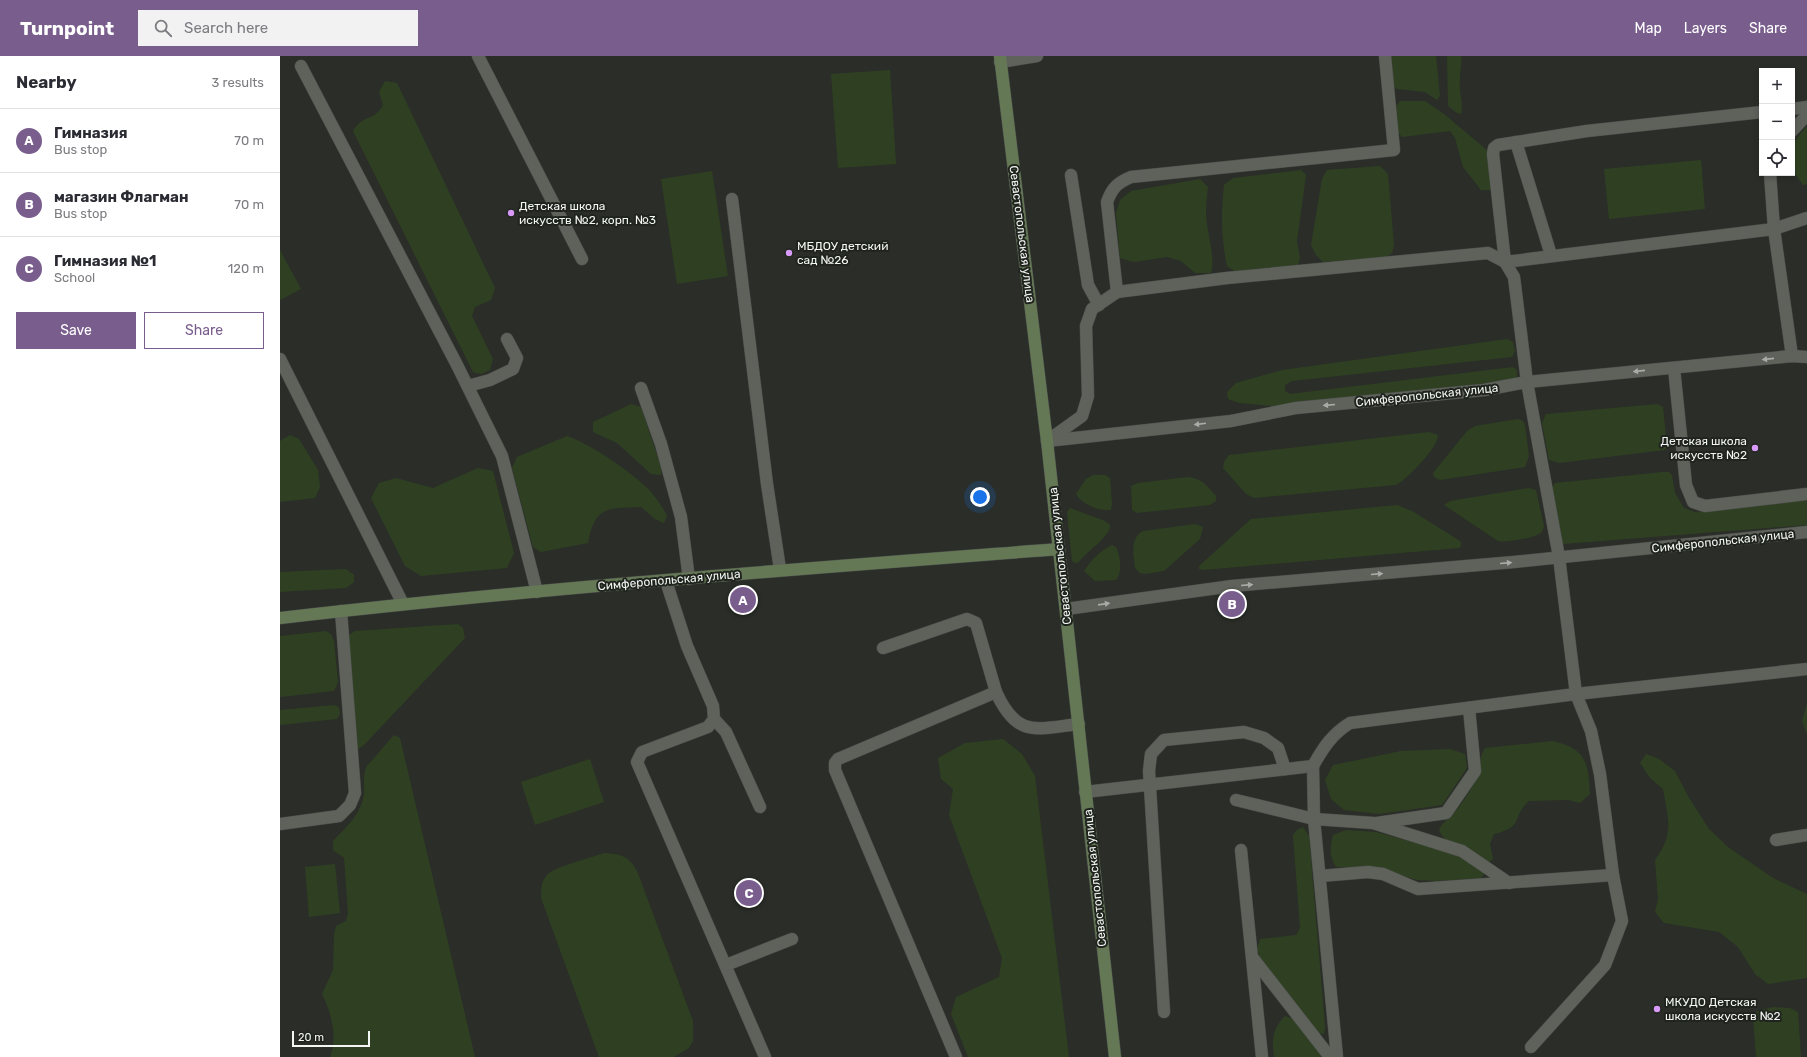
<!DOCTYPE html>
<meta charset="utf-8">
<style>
body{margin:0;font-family:Rubik,sans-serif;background:#f2f2f3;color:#2b2b33}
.controls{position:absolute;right:12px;top:12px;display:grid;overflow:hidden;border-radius:0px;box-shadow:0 2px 6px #0003}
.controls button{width:36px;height:36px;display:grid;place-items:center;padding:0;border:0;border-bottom:1px solid #e1e1e2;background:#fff;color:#2b2b33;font:20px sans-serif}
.scale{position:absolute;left:12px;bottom:10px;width:78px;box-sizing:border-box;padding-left:4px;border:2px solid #f3f6f2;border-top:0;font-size:11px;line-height:14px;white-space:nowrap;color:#f3f6f2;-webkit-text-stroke:3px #20241e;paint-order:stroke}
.you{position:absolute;left:700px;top:441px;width:14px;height:14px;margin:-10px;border:3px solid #fff;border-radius:50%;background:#1a73e8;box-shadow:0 0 0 6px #1a73e833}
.badge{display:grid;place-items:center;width:26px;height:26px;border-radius:50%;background:#795d8c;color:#fff;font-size:13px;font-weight:700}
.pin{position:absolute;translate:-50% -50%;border:2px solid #fff;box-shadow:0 1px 4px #0006}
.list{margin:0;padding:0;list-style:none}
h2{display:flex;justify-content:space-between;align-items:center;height:52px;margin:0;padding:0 16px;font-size:17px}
h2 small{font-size:13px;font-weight:400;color:#7c7c81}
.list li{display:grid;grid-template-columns:26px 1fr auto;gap:12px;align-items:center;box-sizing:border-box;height:64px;padding:0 16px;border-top:1px solid #e1e1e2}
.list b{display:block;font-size:15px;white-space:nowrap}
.list p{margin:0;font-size:13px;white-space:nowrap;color:#7c7c81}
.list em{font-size:13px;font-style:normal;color:#7c7c81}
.actions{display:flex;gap:8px;padding:12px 16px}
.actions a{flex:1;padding:9px 0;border:1px solid #795d8c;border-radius:0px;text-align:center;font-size:14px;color:#795d8c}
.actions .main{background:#795d8c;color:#fff}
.icon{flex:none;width:22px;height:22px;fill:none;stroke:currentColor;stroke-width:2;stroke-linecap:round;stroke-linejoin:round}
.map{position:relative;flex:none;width:1527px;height:1001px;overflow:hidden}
header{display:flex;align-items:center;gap:24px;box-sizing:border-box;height:56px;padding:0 20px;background:#795d8c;color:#fff}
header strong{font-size:19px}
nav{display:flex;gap:22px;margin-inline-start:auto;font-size:14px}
.search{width:280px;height:36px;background:#f2f2f3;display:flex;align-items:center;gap:10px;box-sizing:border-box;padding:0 14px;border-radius:0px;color:#7c7c81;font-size:15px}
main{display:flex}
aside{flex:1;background:#fff}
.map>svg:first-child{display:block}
.green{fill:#2f4022}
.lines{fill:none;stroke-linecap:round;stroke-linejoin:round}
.lane-casing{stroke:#494c47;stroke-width:13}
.street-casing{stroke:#494c47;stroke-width:13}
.secondary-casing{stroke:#494c47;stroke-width:13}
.lane{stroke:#5e625b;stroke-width:12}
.street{stroke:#5e625b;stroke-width:12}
.secondary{stroke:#657856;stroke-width:12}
.oneway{fill:#a8aca6}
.poi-dot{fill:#d89af8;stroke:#20241e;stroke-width:1.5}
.labels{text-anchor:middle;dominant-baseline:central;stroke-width:4;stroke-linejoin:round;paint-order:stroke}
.poi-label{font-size:12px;fill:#f3f6f2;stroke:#20241e;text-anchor:start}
.street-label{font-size:12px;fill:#f3f6f2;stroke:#20241e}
</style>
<header>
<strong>Turnpoint</strong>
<div class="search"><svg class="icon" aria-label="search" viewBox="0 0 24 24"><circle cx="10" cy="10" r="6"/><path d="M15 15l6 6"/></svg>Search here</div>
<nav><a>Map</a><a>Layers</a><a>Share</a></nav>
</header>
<main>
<aside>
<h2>Nearby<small>3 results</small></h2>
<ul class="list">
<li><span class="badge">A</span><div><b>Гимназия</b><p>Bus stop</p></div><em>70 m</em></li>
<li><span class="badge">B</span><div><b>магазин Флагман</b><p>Bus stop</p></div><em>70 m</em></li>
<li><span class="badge">C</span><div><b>Гимназия №1</b><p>School</p></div><em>120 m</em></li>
</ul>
<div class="actions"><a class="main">Save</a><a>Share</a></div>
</aside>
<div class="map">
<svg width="1527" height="1001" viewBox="0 0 1527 1001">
<rect width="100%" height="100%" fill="#2a2d28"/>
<!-- green -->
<g class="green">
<polygon points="1110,0 1156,0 1160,40 1157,44 1145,36 1117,33 1112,29"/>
<path d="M1167 0H1181C1182 8 1180 15 1180 23 1178 35 1184 46 1181 58L1177 57 1168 50Z"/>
<polygon points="610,14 616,108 558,112 551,18"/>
<path d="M105 25 117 27 215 232 211 244 195 251 192 260 213 303 210 314 201 318 193 316 73 75C83 58 94 66 103 49L99 36Z"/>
<polygon points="1120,45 1145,45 1164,58 1208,95 1213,128 1210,134 1201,134 1183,111 1175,82 1170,75 1122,81 1118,76 1116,50"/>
<polygon points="1527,70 1527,128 1523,129 1515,118 1513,92 1516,83"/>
<polygon points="1421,104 1425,153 1329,163 1324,113"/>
<polygon points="1100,110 1108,118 1114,189 1112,197 1106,201 1043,206 1036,199 1031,189 1042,123 1047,114"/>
<path d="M1021 114 1026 119 1017 185 1020 202 1018 209 954 215 947 210C941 182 941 157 944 129L953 122Z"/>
<polygon points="432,115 448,220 397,228 381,123"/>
<path d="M920 123 928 131C927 139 926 148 926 156 926 175 936 201 931 217H915L901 205 887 201 854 206 840 202 836 157 840 144 851 135Z"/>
<polygon points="0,194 21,233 0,244"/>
<polygon points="1227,283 1233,286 1235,295 1232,301 1012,325 1005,329 1005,335 1010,338 1233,311 1237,314 1237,321 1233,324 1001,351 960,347 948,343 947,336 956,327 1002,314"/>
<polygon points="351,348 361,351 381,411 381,419 371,418 337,387 313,376 313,366"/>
<polygon points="1377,348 1383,351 1387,391 1385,394 1279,407 1269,404 1262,367 1266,358"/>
<polygon points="1238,363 1243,365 1245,369 1249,400 1245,411 1160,424 1154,421 1153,417 1187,375 1195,370"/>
<path d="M1149 376 1158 379C1158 392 1127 423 1116 429L974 442 966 438 943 412 944 406 949 399Z"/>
<polygon points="10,379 19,383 38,414 40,431 35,442 0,446 0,385"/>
<path d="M287 380C309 387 355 418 371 436 377 443 382 451 387 459L384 467 375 463 361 451C327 452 315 450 308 487L261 496 253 491 232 412 237 401Z"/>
<polygon points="198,412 213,415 234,497 227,512 141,520 125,510 91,442 99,427 116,422 153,432"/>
<polygon points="1383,416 1389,416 1392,419 1395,437 1404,452 1415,456 1527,443 1527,469 1283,488 1272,431 1275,427"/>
<path d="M813 419H825L830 422 832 448 831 454C818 455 803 449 796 438L806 423Z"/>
<path d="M908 421C922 422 928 431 936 440V445L930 449 857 457 852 454 851 430 858 427Z"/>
<path d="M1249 432 1256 434 1264 470C1263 473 1263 476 1259 478 1253 482 1225 487 1218 485L1164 449 1170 445Z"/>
<polygon points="1117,449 1132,455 1177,483 1181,486 1181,490 1179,492 923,514 919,513 919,510 971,463"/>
<path d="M790 452 825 465 830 469C831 480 806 496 799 506L795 507 792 505 787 456Z"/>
<path d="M915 468 923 471 920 483 884 515 866 518 860 517 855 512C854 499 849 483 863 475Z"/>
<path d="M832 489 836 491C840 500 843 516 836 524L815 525 804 515C810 505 821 494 832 489Z"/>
<polygon points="66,513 74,519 74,526 66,532 0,536 0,516"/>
<polygon points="178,568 183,572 185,582 83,690 78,693 75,688 67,585 69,579 75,575"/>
<polygon points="46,575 51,578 54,585 58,626 54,635 0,641 0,580"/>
<polygon points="1527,647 1527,678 1522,665"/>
<polygon points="55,649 59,652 60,658 57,663 0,669 0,654"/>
<path d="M114 679 120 682 195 1001H50C58 981 51 956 42 938L53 914 54 879 56 870 66 865 68 858 64 802 53 794V785C66 771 81 759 84 738 85 728 82 719 87 710Z"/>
<polygon points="723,683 742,698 755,720 789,1001 688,1001 671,958 676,941 719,921 722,902 669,759 673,733 661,723 658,702 685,687"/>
<path d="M1273 685C1307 693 1308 707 1310 738L1300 747 1288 744 1249 745C1230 762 1246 770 1214 778L1210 788 1213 803 1209 806C1200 805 1197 799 1191 794 1184 789 1174 789 1167 784 1163 782 1161 778 1159 774 1162 767 1166 765 1171 760 1180 751 1190 736 1196 724 1202 712 1197 705 1205 692Z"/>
<polygon points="1170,693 1185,698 1187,712 1162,749 1099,758 1064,754 1051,743 1045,724 1053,709 1121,695"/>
<path d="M1366 698 1379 703 1395 715 1408 740 1429 773 1448 791 1493 822 1527 838V922L1488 928 1475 918 1458 891 1439 876 1384 867 1375 856 1378 843 1375 804C1395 777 1388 763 1383 733L1370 722 1360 707Z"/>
<polygon points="310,703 324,746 255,769 241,726"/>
<polygon points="1023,771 1029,780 1045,970 1044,978 1037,977 981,905 977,893 980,883 1016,879 1020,872 1013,779 1017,774"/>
<path d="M1066 774 1096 776 1175 798 1200 811 1205 817 1201 822 1157 825 1137 824 1094 811H1056C1049 800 1050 791 1053 779Z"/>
<path d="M324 797C341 798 349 800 357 815L413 965V985L409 992 394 1001H319L261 842C261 834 261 824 268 818 277 810 311 802 324 797Z"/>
<polygon points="55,808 60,857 29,861 25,811"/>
<polygon points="1493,951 1510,952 1518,956 1521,1001 1476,1001 1473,962 1477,955"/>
<path d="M1005 960 1016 964 1043 1001H994C992 982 992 974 1005 960Z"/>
</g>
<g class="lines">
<defs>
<g id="lane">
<polyline points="198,0 302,203"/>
<polyline points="720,6 757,0"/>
<polyline points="21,10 177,309 222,400 257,536"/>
<polyline points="1512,53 1527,51"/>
<polyline points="1482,56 1307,75 1218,89 1214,92 1213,98 1225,206 1494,173 1527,162"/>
<polyline points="1512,75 1527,59"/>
<polyline points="1236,86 1271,199"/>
<polyline points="1490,117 1494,173 1512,300"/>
<polyline points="791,119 808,229 819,249"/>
<polyline points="452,143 487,428 500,513"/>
<path d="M837 236 827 146C832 132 837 127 851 121L1114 94 1105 0"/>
<polyline points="0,303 123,548"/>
<polyline points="1394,312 1406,429 1413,446 1425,450 1527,438"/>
<polyline points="188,330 210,324 233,313 237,302 227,283"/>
<polyline points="361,332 381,388 401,461 409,523"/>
<polyline points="767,385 802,360 808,340 806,270 812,253 837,236 947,222 1208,197 1225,206 1234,221 1247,326 1279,501 1296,638 1311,675 1320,718 1333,819 1342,865 1325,909 1251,991"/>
<polyline points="386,525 407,590 433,650 434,663 428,671 362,696 357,706 485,1001"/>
<polyline points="603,592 687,563 696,567 716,636 558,703 555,707 555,714 676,1001"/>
<path d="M716 636C737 682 755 673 799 668"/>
<polyline points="434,663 446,676 480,751"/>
<polyline points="1033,710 1034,763 1057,1001"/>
<path d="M805 736 1033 710C1043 692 1052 678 1070 667L1296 638 1527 613"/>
<polyline points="956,744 1034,763 1093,767 1182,795 1229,827"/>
<polyline points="1097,767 1166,757 1195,715 1189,652"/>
<polyline points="0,768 59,760 70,749 75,737 61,555"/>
<polyline points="1496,784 1527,779"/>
<polyline points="961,794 982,1001"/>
<polyline points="1040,820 1088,816 1103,818 1138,833 1333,819"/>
<polyline points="972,901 1050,1001"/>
<polyline points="446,909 512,883"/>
<polyline points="884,956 869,715 871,698 884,684 964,676 984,682 998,692 1005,713"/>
</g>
<g id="street">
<polyline points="767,385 951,365 1016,352 1204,334 1247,326 1512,300 1527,301"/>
<polyline points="786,553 952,530 1234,506 1527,476"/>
</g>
<g id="secondary">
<polyline points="720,0 767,385 835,1001"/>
<path d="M0 562C259 532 519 513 779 493"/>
</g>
</defs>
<!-- lane casing -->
<use href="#lane" class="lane-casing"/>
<!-- street casing -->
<use href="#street" class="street-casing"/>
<!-- secondary casing -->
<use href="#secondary" class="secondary-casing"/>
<!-- lane -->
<use href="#lane" class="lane"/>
<!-- street -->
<use href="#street" class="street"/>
<!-- secondary -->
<use href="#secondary" class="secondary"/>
</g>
<!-- one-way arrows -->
<defs><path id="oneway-solid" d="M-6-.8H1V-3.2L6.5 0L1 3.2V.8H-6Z"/></defs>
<g class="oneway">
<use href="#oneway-solid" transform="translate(1488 303) rotate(174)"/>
<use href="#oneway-solid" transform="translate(1359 315) rotate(174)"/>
<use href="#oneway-solid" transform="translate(1049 349) rotate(175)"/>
<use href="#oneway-solid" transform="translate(920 368) rotate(173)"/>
<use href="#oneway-solid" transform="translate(1226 507) rotate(-5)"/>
<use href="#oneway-solid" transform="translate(1097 518) rotate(-5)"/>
<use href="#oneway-solid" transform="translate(967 529) rotate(-5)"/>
<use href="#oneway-solid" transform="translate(824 548) rotate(-8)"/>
</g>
<!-- markers -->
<g class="poi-dot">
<circle cx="231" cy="157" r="4"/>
<circle cx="509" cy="197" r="4"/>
<circle cx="1475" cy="392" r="4"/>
<circle cx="1377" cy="953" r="4"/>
</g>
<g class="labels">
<!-- poi labels -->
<g class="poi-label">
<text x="239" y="150">Детская школа<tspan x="239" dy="14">искусств №2, корп. №3</tspan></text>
<text x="517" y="190">МБДОУ детский<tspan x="517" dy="14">сад №26</tspan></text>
<text x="1467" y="385" text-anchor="end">Детская школа<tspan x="1467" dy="14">искусств №2</tspan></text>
<text x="1385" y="946">МКУДО Детская<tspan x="1385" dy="14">школа искусств №2</tspan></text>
</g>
<!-- street labels -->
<g class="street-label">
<text transform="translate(742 178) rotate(83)">Севастопольская улица</text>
<text transform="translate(1147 339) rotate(-6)">Симферопольская улица</text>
<text transform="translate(1443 485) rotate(-6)">Симферопольская улица</text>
<text transform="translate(780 500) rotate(-96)">Севастопольская улица</text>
<text transform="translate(389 524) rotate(-5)">Симферопольская улица</text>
<text transform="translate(815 822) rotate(-96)">Севастопольская улица</text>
</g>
</g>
</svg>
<div class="controls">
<button>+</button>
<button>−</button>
<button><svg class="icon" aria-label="locate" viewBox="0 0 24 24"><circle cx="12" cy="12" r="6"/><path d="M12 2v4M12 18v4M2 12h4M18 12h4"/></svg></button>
</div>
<div class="scale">20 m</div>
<div class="you"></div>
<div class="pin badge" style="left:463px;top:544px">A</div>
<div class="pin badge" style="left:952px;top:548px">B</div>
<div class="pin badge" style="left:469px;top:837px">C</div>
</div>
</main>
